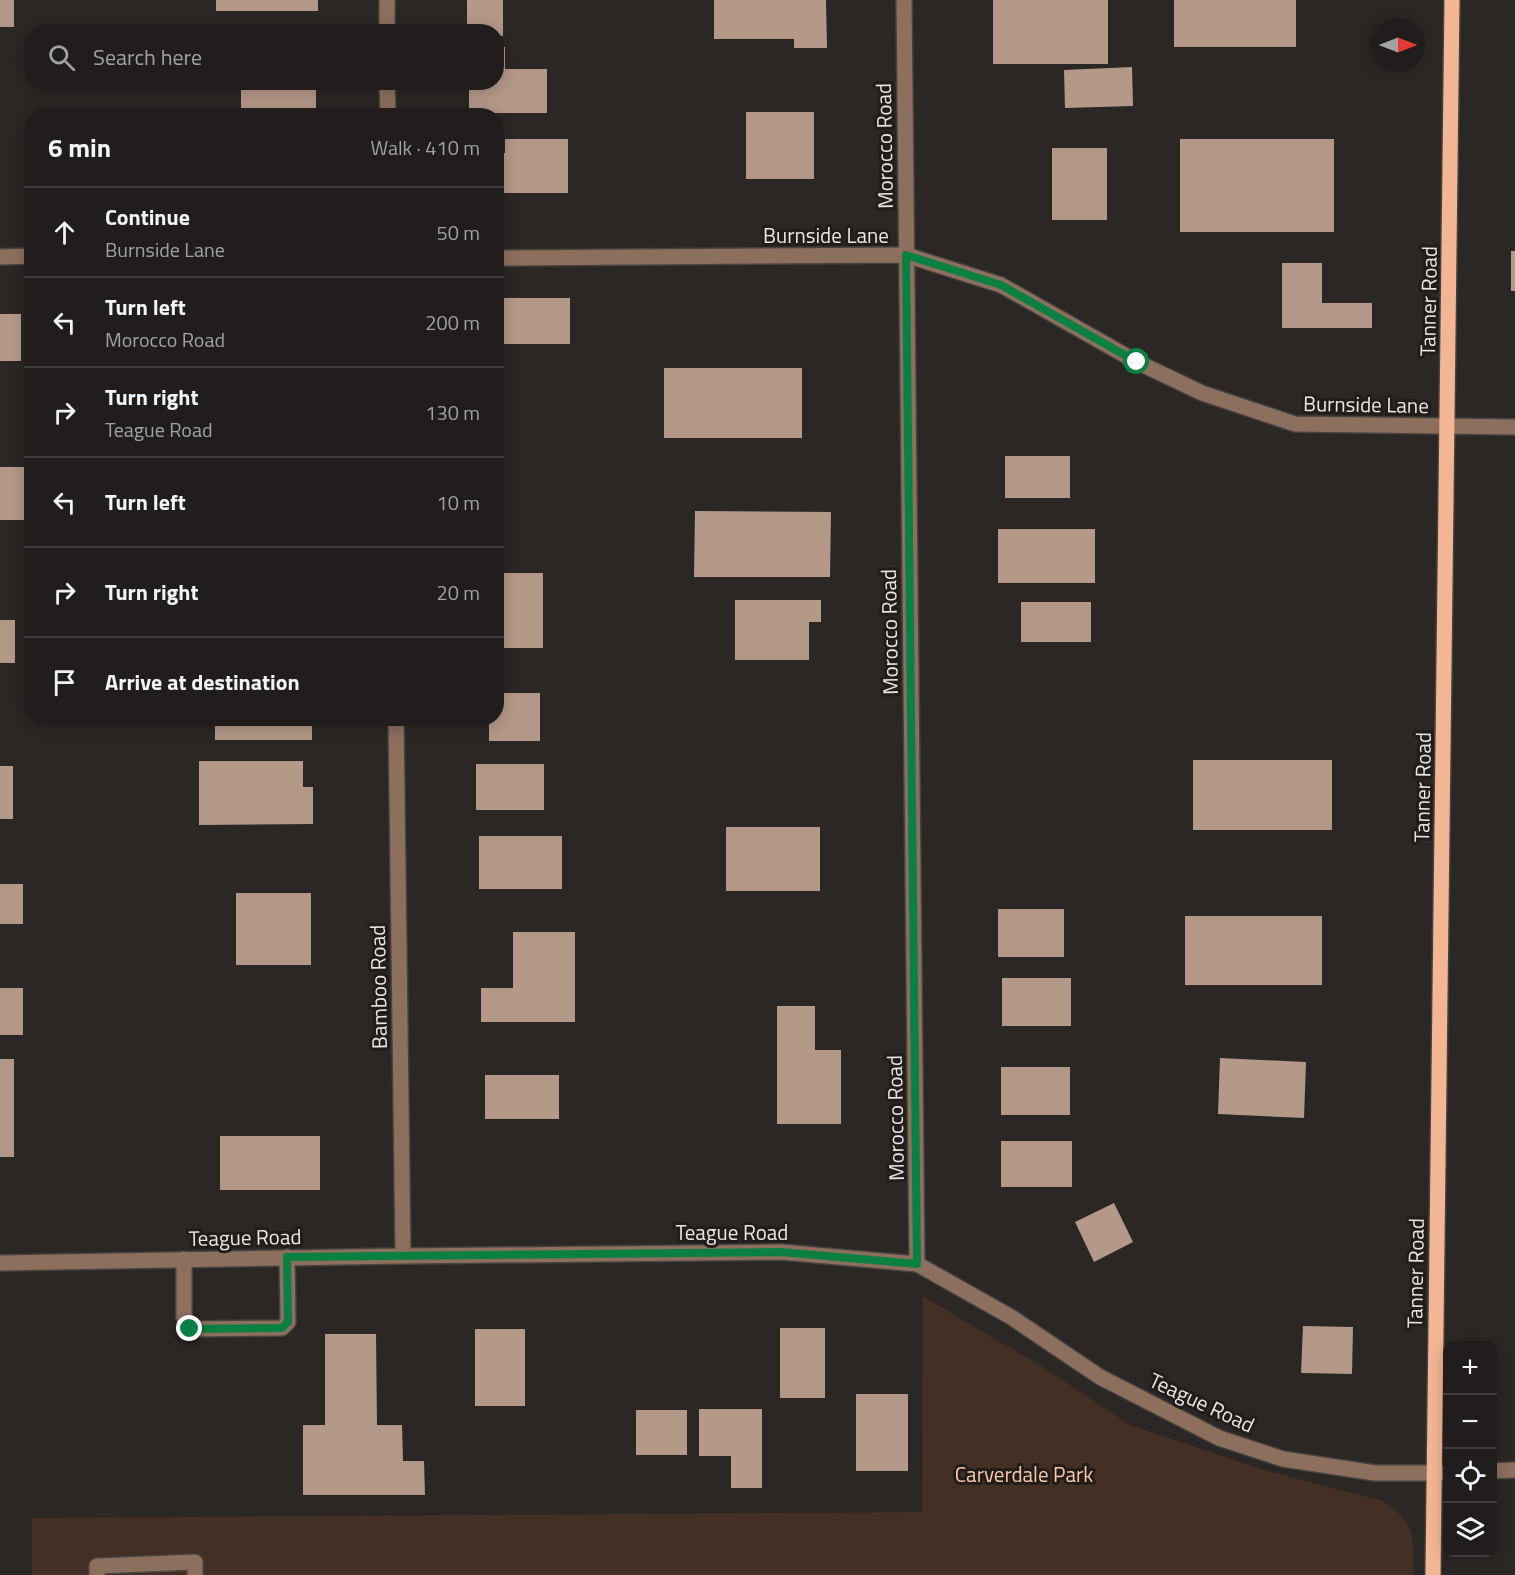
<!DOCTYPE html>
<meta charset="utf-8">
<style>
body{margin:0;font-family:"Titillium Web",sans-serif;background:#282625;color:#f1f3f6}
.controls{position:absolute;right:18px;bottom:18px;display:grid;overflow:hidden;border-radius:12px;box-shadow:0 3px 15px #0003}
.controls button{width:54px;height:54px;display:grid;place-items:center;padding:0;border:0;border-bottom:2px solid #3d3b3b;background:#201d1c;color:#f1f3f6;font:30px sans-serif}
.compass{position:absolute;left:1371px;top:18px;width:54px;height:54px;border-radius:50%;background:#201d1c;box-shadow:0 3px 15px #0003;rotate:90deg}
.stop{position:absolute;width:18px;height:18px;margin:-14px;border:4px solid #0b8043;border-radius:50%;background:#fff}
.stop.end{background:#0b8043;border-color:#fff;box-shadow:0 2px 6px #0008}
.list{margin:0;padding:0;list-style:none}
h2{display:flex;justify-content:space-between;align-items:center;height:78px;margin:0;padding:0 24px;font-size:26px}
h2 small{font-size:20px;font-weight:400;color:#a2a2a3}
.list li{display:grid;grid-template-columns:39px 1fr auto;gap:18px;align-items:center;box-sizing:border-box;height:90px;padding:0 24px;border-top:2px solid #3d3b3b}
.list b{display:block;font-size:22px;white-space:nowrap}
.list p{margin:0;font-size:20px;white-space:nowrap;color:#a2a2a3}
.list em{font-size:20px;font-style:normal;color:#a2a2a3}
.icon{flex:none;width:33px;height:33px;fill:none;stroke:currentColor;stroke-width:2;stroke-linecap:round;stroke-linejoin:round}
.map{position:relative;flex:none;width:1515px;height:1575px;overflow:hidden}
.search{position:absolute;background:#201d1c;box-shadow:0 3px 15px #0003;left:24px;top:24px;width:480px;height:66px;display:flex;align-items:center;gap:15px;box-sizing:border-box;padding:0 21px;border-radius:24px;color:#a2a2a3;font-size:22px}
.panel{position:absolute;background:#201d1c;box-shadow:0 3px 15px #0003;left:24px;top:108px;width:480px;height:618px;border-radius:24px}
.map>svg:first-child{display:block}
.green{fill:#442f24}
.building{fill:#b49888}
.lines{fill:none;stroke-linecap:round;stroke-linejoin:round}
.minor-casing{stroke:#454240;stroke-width:18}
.major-casing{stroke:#454240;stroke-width:18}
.minor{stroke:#8d6f5e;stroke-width:15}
.major{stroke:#f3b694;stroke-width:15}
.route{stroke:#0b8043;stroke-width:8}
.labels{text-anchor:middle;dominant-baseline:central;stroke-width:6;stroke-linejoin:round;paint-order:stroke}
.street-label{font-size:21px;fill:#e9e7e5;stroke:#201d1b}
.park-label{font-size:21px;fill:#fcc8ac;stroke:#201d1b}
</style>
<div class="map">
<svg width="1515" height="1575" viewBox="0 0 1515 1575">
<rect width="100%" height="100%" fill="#2a2725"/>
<!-- green -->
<path class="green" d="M923 1296 1046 1369 1130 1425 1264 1470 1383 1501C1417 1524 1413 1537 1413 1575H32V1518L922 1512Z"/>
<!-- building -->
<g class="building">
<rect x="0" y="0" width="14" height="27"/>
<rect x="216" y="0" width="102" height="11"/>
<polygon points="467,0 503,0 503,36 496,36 496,32 467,32"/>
<polygon points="714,0 826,0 827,48 794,48 794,39 714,39"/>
<rect x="993" y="0" width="115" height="64"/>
<rect x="1174" y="0" width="122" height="47"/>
<polygon points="496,47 505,47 505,69 547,69 547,113 469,113 469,82 496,82"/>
<polygon points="1132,67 1133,106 1065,108 1064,70"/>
<rect x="241" y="82" width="75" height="33"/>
<rect x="746" y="112" width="68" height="67"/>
<polygon points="505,139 568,139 568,193 496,193 496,153 505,153"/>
<rect x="1180" y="139" width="154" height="93"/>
<rect x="1052" y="148" width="55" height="72"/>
<rect x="1511" y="251" width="4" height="40"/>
<polygon points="1282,263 1322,263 1322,303 1372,303 1372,328 1282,328"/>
<rect x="496" y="298" width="74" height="46"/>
<rect x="0" y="314" width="21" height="47"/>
<rect x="664" y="368" width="138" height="70"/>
<rect x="1005" y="456" width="65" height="42"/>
<rect x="0" y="467" width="32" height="53"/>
<polygon points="695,511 831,512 830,577 694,577"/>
<rect x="998" y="529" width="97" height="54"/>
<rect x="496" y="573" width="47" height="75"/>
<polygon points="735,600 821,600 821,622 809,622 809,660 735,660"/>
<rect x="1021" y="602" width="70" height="40"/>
<rect x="0" y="620" width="15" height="43"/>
<polygon points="496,693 540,693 540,741 489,741 489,718 496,718"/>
<rect x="215" y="718" width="97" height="22"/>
<rect x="1193" y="760" width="139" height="70"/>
<polygon points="199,761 303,761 303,787 313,787 313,824 199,825"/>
<rect x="476" y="764" width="68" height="46"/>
<rect x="0" y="766" width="13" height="53"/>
<rect x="726" y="827" width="94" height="64"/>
<rect x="479" y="836" width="83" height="53"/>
<rect x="0" y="884" width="23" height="40"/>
<rect x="236" y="893" width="75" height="72"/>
<rect x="998" y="909" width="66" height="48"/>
<rect x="1185" y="916" width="137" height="69"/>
<polygon points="513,932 575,932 575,1022 481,1022 481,988 513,988"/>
<rect x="1002" y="978" width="69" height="48"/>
<rect x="0" y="988" width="23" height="47"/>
<polygon points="777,1006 815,1006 815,1050 841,1050 841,1124 777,1124"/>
<polygon points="1220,1058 1306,1062 1304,1118 1218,1114"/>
<rect x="0" y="1059" width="14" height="98"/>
<rect x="1001" y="1067" width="69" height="48"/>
<rect x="485" y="1075" width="74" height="44"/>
<rect x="220" y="1136" width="100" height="54"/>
<rect x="1001" y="1141" width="71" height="46"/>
<polygon points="1114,1203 1133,1242 1094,1262 1075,1222"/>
<polygon points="1303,1326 1353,1327 1352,1374 1301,1373"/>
<rect x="780" y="1328" width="45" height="70"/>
<rect x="475" y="1329" width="50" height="77"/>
<polygon points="325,1334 376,1334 377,1425 402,1425 403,1461 424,1461 425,1495 303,1495 303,1425 325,1425"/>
<rect x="856" y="1394" width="52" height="77"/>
<polygon points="699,1409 762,1409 762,1488 731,1488 731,1456 699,1456"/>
<rect x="636" y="1410" width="51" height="45"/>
</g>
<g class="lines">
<defs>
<g id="minor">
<polyline points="387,0 387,32"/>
<polyline points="904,0 917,1264"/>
<polyline points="387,82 388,116"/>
<polyline points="0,257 32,256"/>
<polyline points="496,258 906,255 1001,285 1137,362 1202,393 1295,424 1515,427"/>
<polyline points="396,718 403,1256"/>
<polyline points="184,1259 184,1318 190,1329 282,1328 288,1322 287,1257"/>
<polyline points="0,1263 403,1256 781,1252 917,1264 1011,1317 1100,1377 1219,1438 1283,1459 1375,1473 1448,1473"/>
<polyline points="1492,1471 1515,1470"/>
<polyline points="97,1575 97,1566 195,1562 195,1575"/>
</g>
<polyline id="major" points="1433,1575 1452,0"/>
</defs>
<!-- minor casing -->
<use href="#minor" class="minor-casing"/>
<!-- major casing -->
<use href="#major" class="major-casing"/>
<!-- minor -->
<use href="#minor" class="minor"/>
<!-- major -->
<use href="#major" class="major"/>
</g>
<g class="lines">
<!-- route -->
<polyline class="route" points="190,1329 282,1328 288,1322 287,1257 781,1252 917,1264 906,255 1001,285 1137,362"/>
</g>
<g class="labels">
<!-- street labels -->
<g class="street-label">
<text transform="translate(884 146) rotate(-91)">Morocco Road</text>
<text x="826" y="235">Burnside Lane</text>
<text transform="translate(1428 301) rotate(-89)">Tanner Road</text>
<text transform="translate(1366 404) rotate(1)">Burnside Lane</text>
<text transform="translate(889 632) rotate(-91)">Morocco Road</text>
<text transform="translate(1422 787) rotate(-89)">Tanner Road</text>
<text transform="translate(378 987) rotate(-91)">Bamboo Road</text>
<text transform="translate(895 1118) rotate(-91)">Morocco Road</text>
<text x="732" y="1232">Teague Road</text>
<text transform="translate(245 1237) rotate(-1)">Teague Road</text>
<text transform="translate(1415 1273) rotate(-89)">Tanner Road</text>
<text transform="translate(1202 1402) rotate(25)">Teague Road</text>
</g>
<!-- park labels -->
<g class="park-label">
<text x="1024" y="1474">Carverdale Park</text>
</g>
</g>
</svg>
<div class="controls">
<button>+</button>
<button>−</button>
<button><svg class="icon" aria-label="locate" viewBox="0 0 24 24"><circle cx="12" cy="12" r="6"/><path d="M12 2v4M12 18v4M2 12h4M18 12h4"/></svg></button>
<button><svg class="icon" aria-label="layers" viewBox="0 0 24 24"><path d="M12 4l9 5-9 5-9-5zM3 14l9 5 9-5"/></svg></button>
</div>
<svg class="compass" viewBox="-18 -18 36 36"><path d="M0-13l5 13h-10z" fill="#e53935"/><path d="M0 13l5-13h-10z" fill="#a2a2a3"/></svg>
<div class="stop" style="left:1137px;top:362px"></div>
<div class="stop end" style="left:190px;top:1329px"></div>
<div class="search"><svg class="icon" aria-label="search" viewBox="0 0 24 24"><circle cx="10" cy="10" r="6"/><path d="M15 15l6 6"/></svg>Search here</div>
<section class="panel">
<h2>6 min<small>Walk · 410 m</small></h2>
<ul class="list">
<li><svg class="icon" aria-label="ahead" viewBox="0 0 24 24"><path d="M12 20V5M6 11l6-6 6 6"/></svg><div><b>Continue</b><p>Burnside Lane</p></div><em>50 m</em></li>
<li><svg class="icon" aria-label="left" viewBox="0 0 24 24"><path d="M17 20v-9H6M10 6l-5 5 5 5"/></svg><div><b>Turn left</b><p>Morocco Road</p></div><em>200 m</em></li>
<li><svg class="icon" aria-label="right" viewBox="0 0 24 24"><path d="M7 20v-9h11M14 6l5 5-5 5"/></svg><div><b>Turn right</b><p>Teague Road</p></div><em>130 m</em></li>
<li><svg class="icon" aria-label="left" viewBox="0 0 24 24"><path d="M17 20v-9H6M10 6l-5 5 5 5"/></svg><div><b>Turn left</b></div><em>10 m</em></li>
<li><svg class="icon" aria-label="right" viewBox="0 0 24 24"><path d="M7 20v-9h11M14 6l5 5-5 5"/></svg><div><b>Turn right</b></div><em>20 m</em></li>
<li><svg class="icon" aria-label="arrive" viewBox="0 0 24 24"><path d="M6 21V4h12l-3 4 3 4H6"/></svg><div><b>Arrive at destination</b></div></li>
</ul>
</section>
</div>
